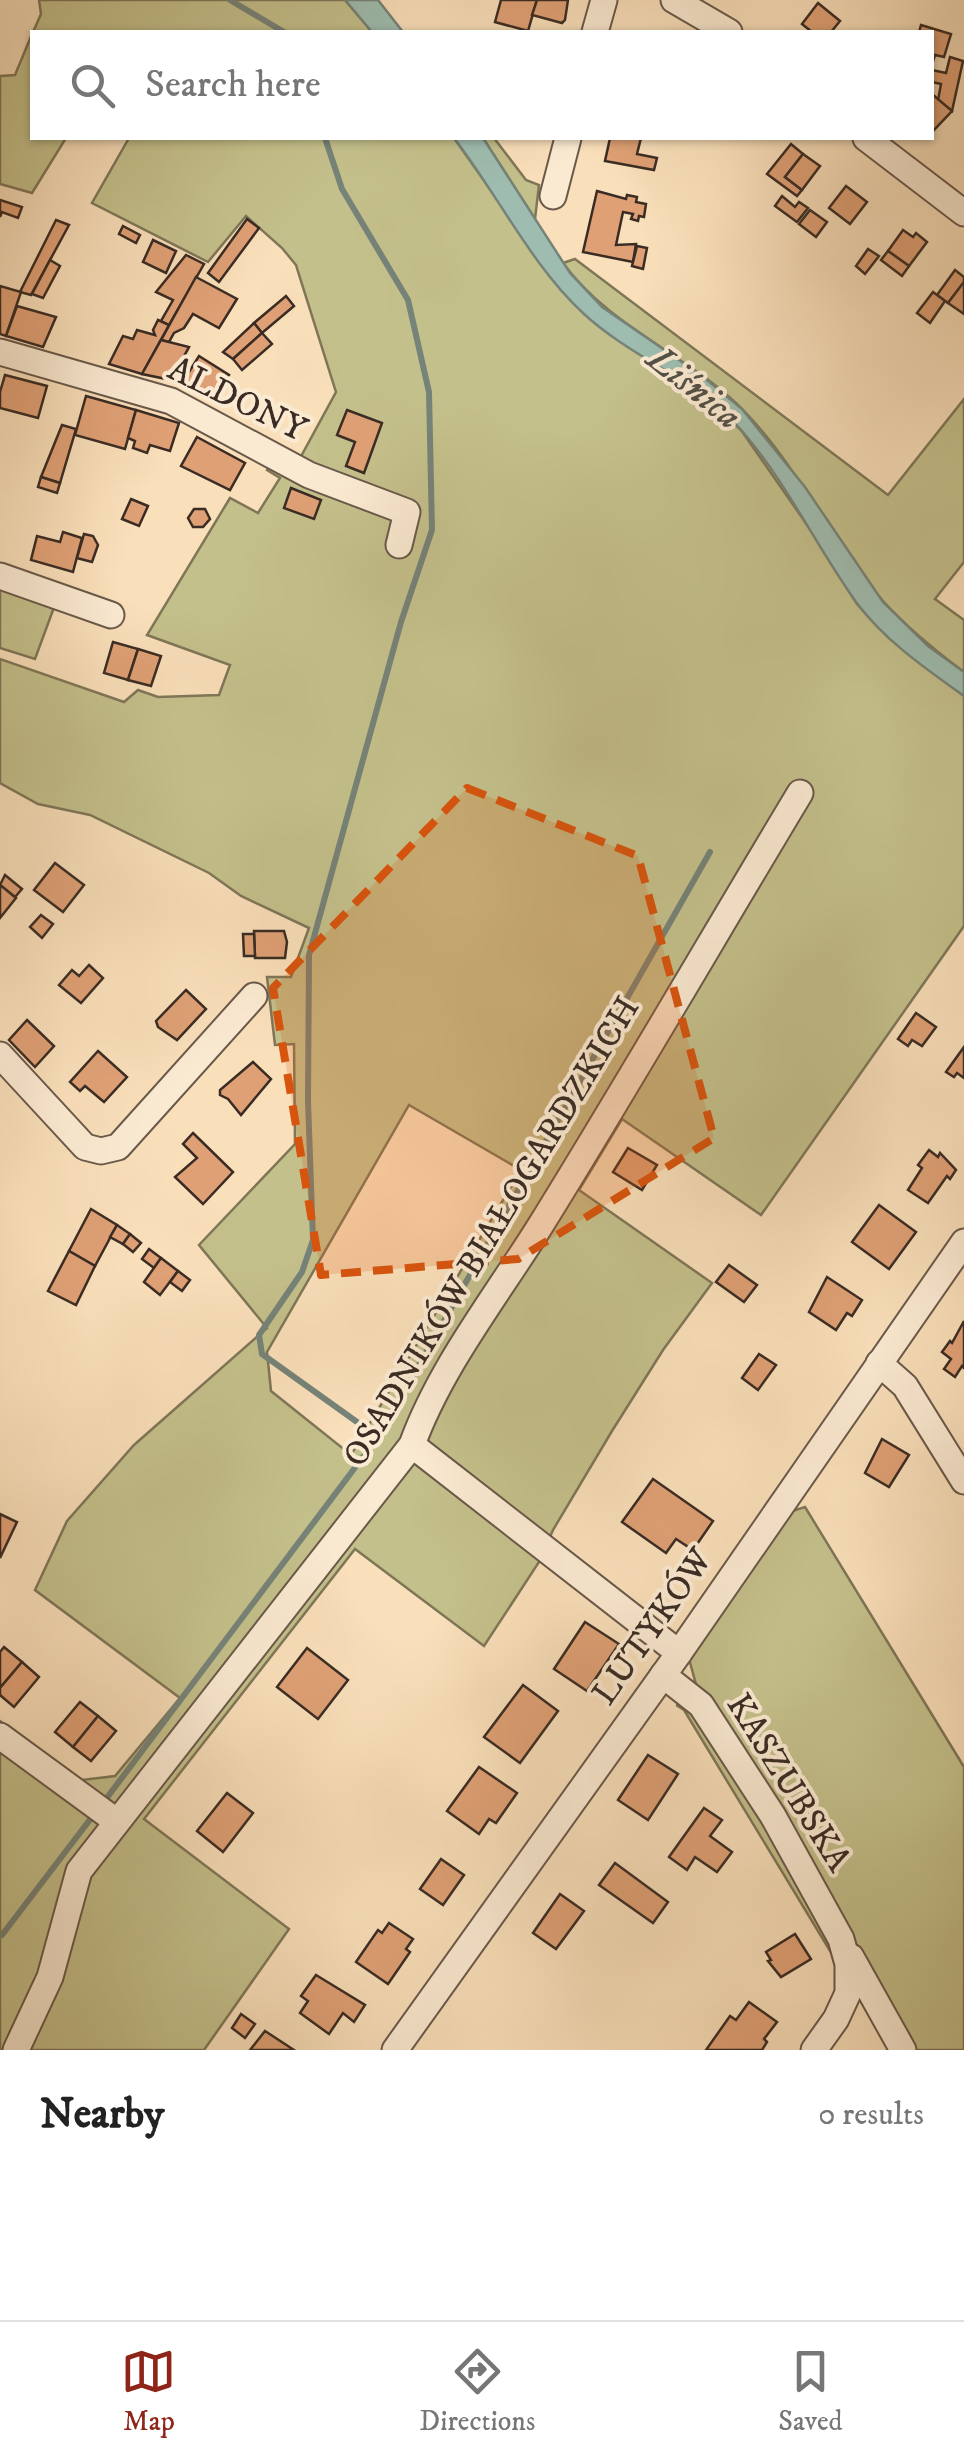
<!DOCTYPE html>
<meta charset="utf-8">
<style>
body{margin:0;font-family:"IM FELL DW Pica",serif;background:#f2f2f2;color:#222}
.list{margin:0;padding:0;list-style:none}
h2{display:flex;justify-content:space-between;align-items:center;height:130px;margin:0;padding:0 40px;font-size:42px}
h2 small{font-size:32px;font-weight:400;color:#767676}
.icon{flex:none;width:55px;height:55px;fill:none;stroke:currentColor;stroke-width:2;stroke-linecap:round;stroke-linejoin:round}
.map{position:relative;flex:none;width:964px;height:2050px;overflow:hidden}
.search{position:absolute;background:#fff;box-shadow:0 2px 8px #0004;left:30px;right:30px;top:30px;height:110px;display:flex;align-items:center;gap:25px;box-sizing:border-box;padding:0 35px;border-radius:0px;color:#767676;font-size:38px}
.sheet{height:270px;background:#fff}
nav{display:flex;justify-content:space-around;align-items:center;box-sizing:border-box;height:140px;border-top:2px solid #e0e0e0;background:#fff;font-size:28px;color:#767676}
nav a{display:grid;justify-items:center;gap:5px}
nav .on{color:#8f2418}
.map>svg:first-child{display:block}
.green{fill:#c4c08b;stroke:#7f7658;stroke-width:2.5;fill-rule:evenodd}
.water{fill:#9ebdb0;stroke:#768378;stroke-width:2.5}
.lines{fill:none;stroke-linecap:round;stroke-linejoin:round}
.stream{stroke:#768378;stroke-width:6}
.building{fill:#dfa075;stroke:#3a2c24;stroke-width:2.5}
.minor-casing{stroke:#6a594a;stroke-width:29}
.minor{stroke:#fbead2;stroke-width:25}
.marked{fill:#d7540e;fill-opacity:0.2;stroke:#d7540e;stroke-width:8;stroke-dasharray:20 12;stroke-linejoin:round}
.labels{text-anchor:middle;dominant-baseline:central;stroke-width:8;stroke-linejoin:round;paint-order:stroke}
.street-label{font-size:35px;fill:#3a2c24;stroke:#fbead2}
.water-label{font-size:38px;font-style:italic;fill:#535047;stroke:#fbead2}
</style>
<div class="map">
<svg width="964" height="2050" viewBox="0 0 964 2050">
<rect width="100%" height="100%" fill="#f9dfba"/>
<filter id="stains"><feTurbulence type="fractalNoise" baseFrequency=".002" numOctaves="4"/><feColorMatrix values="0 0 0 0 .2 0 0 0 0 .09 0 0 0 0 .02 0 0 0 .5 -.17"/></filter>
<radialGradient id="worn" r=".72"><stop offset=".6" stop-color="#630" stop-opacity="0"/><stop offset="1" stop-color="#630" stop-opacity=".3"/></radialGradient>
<!-- green -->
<g class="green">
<polygon points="39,0 345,0 372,32 33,32 41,14"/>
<polygon points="32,34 32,138 66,138 32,193 0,184 0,76 15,75"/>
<path d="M129 138H454L561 290 707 399 741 430 819 542 857 604 889 638 964 696V926L761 1215 622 1119 579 1190 712 1283 663 1350 612 1431 553 1530 539 1562 484 1646 355 1549 144 1819 289 1929 204 2050H0V1721L82 1780 115 1776 180 1698 35 1590 67 1521 134 1445 267 1328 199 1245 295 1144 294 1044 275 1045 267 977H291L309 928 241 896 209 873 90 815 38 804 0 783V659L124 702 138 690 158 697 219 695 230 665 147 635 230 498 258 513 280 478 267 470 277 447 299 460 336 392 296 265 282 248 246 216 208 262 92 203ZM409 1105 521 1170 351 1455 271 1391 267 1352Z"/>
<polygon points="483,138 494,138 526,180 539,185 535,219"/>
<path d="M575 259 888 495 964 399V562L935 599 964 620V672C936 651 908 629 884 602 832 543 800 469 745 412 690 355 611 329 563 263Z"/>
<polygon points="0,584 56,602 35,659 0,648"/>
<polygon points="805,1507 964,1767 964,2050 891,2050 697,1688 688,1655 786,1513"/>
<polygon points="676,1705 698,1716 827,1928 838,1964 684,1710"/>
</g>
<!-- water -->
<g class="water">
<polygon points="345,0 378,0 403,32 372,32"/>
<path d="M454 138H483L570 273 602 307 701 375 742 409 805 487 883 602 928 646 964 672V696C926 669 884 640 856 602 816 546 787 483 742 431 699 381 633 359 584 314 531 265 498 195 454 138Z"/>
</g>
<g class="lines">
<!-- stream -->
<g class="stream">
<polyline points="230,0 284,32"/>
<polyline points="325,138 342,189 408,300 429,392 432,530 401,622 309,955 308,1101 313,1240 302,1272 259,1335 262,1354 378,1437"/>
<polyline points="103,1803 378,1437 710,852"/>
<polyline points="2,1935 95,1813"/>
</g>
</g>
<!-- building -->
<g class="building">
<polygon points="501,0 537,0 528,31 495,22"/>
<polygon points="537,0 568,0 565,20 562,23 532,15"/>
<polygon points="818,3 840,21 831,32 812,32 802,24"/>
<polygon points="921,25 951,34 944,57 935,55 932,64 932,32 919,32"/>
<polygon points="950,57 963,61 952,111 938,100 941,84 932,82 932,70 946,73"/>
<polygon points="932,94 952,111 932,132"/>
<polygon points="610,138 641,138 637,154 657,158 654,170 605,161"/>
<polygon points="791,144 803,154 785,177 802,190 797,196 767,174"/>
<polygon points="803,154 820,166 802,190 785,177"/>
<polygon points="846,186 867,202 850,224 829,208"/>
<polygon points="597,191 626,199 627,195 637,197 636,202 646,204 644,217 639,216 638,221 631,219 633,214 623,212 616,245 636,244 633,262 583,252"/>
<polygon points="782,196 795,207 799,202 808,208 797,222 775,206"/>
<polygon points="0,200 22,207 18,218 2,212 0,217"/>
<polygon points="810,210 827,222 816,237 799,224"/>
<polygon points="247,219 259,228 219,282 208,273"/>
<polygon points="56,220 69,225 31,295 20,292"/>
<polygon points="123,226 140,235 136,243 119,234"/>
<polygon points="903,230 913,237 916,233 927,242 909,266 888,251"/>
<polygon points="153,240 176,251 166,273 143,262"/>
<polygon points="637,246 647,248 643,269 632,266"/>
<polygon points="868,249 879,256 865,274 856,266"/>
<polygon points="888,251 909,266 902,276 881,260"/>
<polygon points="186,255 204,264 169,325 161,321 173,300 156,292"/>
<polygon points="50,260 60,266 43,298 32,294"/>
<polygon points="955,270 964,277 964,282 948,303 937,295"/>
<polygon points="196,277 237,299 219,328 193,314 184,328 174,333 169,342 161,340"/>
<polygon points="964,282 964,314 948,303"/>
<polygon points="0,286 21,292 6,336 0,334"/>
<polygon points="933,292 945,301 930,323 917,313"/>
<polygon points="286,296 294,306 262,333 254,323"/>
<polygon points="17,306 56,317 43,347 6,336"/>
<polygon points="158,320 169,325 142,374 109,364 123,336 133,339 137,330 155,335 153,330"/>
<polygon points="254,323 262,333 233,359 223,352"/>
<polygon points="262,333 272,344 242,370 233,359"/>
<polygon points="161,340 189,347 171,380 142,374"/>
<polygon points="199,356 229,375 212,401 182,383"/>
<polygon points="5,375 47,386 38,418 0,408 0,392"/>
<polygon points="86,396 136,410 125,449 75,435"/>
<polygon points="136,410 179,423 170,451 150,445 147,453 133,448 135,441 128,438"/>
<polygon points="347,410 382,423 364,473 346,466 355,442 337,435"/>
<polygon points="62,425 76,429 60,483 41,477"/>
<polygon points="197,437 245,463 230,490 181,466"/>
<polygon points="41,477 60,483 57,493 38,487"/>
<polygon points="291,488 321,500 314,519 284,508"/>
<polygon points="131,499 148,506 139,526 122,519"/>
<polygon points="194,509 205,509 210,519 203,527 193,527 188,518"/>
<polygon points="63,532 82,538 73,572 31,560 37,536 60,542"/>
<polygon points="84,534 93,536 98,545 92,562 77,558"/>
<polygon points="113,642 138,649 128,680 104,673"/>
<polygon points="138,649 161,656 151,686 128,680"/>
<polygon points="55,863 84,885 63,912 34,890"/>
<polygon points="5,875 22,889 15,897 0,885"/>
<polygon points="0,885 16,898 0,918"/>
<polygon points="41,915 53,924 42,938 30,927"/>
<polygon points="254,931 284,931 287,942 285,958 255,958"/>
<polygon points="243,934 254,934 255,956 244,956"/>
<polygon points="89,965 103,978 81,1003 59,985 72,970 79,976"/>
<polygon points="186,990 206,1009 177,1040 158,1027 156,1021"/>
<polygon points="916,1013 936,1027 922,1046 912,1040 908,1046 898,1039"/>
<polygon points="27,1020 54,1046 35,1067 9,1040"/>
<polygon points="964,1047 964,1078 957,1073 954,1077 946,1072"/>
<polygon points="98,1051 127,1077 104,1102 85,1086 80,1091 70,1082"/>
<polygon points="253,1062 271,1079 241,1115 228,1099 220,1095 220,1090"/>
<polygon points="193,1133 233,1172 203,1204 175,1177 197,1158 183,1144"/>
<polygon points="628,1148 657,1165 642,1190 613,1172"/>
<polygon points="929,1150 938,1157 940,1153 956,1170 950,1179 947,1176 928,1203 908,1190 922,1168 918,1165"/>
<polygon points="879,1205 916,1232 889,1269 852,1242"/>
<polygon points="91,1209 117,1225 95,1266 69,1251"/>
<polygon points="117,1225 130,1234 123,1244 110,1237"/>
<polygon points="130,1234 141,1243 133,1252 123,1244"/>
<polygon points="149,1249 161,1258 154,1268 142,1259"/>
<polygon points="69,1251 95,1266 76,1305 48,1291"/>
<polygon points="161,1258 178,1271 160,1295 144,1282"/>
<polygon points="729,1265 757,1285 744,1302 716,1282"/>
<polygon points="178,1271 190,1280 182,1291 170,1282"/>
<polygon points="827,1277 862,1300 852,1316 847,1313 836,1330 809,1312"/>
<polygon points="964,1321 964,1368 962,1366 955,1377 944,1369 951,1359 942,1352 950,1341 952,1343"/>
<polygon points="759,1354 776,1365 758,1390 742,1378"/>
<polygon points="882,1439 909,1455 889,1487 865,1473"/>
<polygon points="653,1479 713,1521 693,1550 676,1539 666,1553 622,1522"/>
<polygon points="0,1514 17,1522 0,1558"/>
<polygon points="585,1622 619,1644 587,1691 554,1669"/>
<polygon points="4,1647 22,1662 0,1688 0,1652"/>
<polygon points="307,1648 348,1680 318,1719 277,1687"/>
<polygon points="22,1662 39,1677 14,1707 0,1695 0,1688"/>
<polygon points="523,1685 558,1711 520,1763 484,1737"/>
<polygon points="80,1702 98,1716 73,1747 55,1732"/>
<polygon points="98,1716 116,1731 91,1761 73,1747"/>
<polygon points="648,1755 678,1774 648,1820 618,1800"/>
<polygon points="479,1767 517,1793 496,1823 489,1819 479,1834 447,1811"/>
<polygon points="227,1793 253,1813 223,1852 197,1831"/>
<polygon points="704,1808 722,1820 710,1836 732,1852 717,1872 695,1857 687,1870 669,1857"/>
<polygon points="441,1859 464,1875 443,1905 420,1889"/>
<polygon points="615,1863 668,1902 653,1923 599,1885"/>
<polygon points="560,1894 584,1911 556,1949 533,1933"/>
<polygon points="389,1923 413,1939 406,1949 410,1952 388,1984 356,1962 378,1930 382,1933"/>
<polygon points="795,1934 811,1959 781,1977 768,1961 771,1960 766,1952"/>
<polygon points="316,1975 365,2005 354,2022 343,2013 329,2034 300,2013 308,2001 301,1996"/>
<polygon points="749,2002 777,2022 764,2039 767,2042 762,2050 706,2050 730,2016 736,2020"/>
<polygon points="241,2014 255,2024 245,2038 232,2028"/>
<polygon points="265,2031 294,2050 250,2050"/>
</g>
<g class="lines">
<defs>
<g id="minor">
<polyline points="674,0 729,32"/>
<polyline points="595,32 604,0"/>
<polyline points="866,138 964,213"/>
<polyline points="553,196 568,138"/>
<polyline points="0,352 171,401 309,475 407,512 399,545"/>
<polyline points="0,576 111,615"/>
<polyline points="0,1055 85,1147 101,1151 118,1147 254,996"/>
<polyline points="879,1363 905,1386 964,1481"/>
<polyline points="412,1445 679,1653"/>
<polyline points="663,1675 701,1705 773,1816 841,1939 848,1964 848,1993 836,2019 814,2050"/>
<polyline points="0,1736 116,1821"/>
<polyline points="851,1957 903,2050"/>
<path d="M16 2050 50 1977 79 1871 412 1445C440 1367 498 1294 542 1223 630 1081 714 936 800 793"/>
<polyline points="395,2050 679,1653 964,1242"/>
</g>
</defs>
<!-- minor casing -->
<use href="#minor" class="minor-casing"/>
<!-- minor -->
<use href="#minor" class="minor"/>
</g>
<!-- marked area -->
<path class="marked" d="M467 788 638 856 714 1138 518 1259 321 1275 273 988Z"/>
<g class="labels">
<!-- street labels -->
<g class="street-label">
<text transform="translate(237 400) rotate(26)">ALDONY</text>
<text transform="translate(492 1232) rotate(-59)">OSADNIKÓW BIAŁOGARDZKICH</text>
<text transform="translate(653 1627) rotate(-55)">LUTYKÓW</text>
<text transform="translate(788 1783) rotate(58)">KASZUBSKA</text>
</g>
<!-- water labels -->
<g class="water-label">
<text transform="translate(694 388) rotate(39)">Liśnica</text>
</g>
</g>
<rect width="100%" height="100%" filter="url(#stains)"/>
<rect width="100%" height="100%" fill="url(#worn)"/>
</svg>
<div class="search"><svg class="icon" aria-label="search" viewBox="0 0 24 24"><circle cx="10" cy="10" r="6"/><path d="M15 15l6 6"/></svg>Search here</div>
</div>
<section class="sheet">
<h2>Nearby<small>0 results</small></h2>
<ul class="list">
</ul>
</section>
<nav>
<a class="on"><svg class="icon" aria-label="map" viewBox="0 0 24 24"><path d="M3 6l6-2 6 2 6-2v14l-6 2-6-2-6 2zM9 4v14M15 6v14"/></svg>Map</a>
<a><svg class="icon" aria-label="directions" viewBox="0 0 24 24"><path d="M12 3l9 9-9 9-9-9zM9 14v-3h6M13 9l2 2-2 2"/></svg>Directions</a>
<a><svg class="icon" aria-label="saved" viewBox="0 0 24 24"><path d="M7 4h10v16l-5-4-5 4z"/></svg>Saved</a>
</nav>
